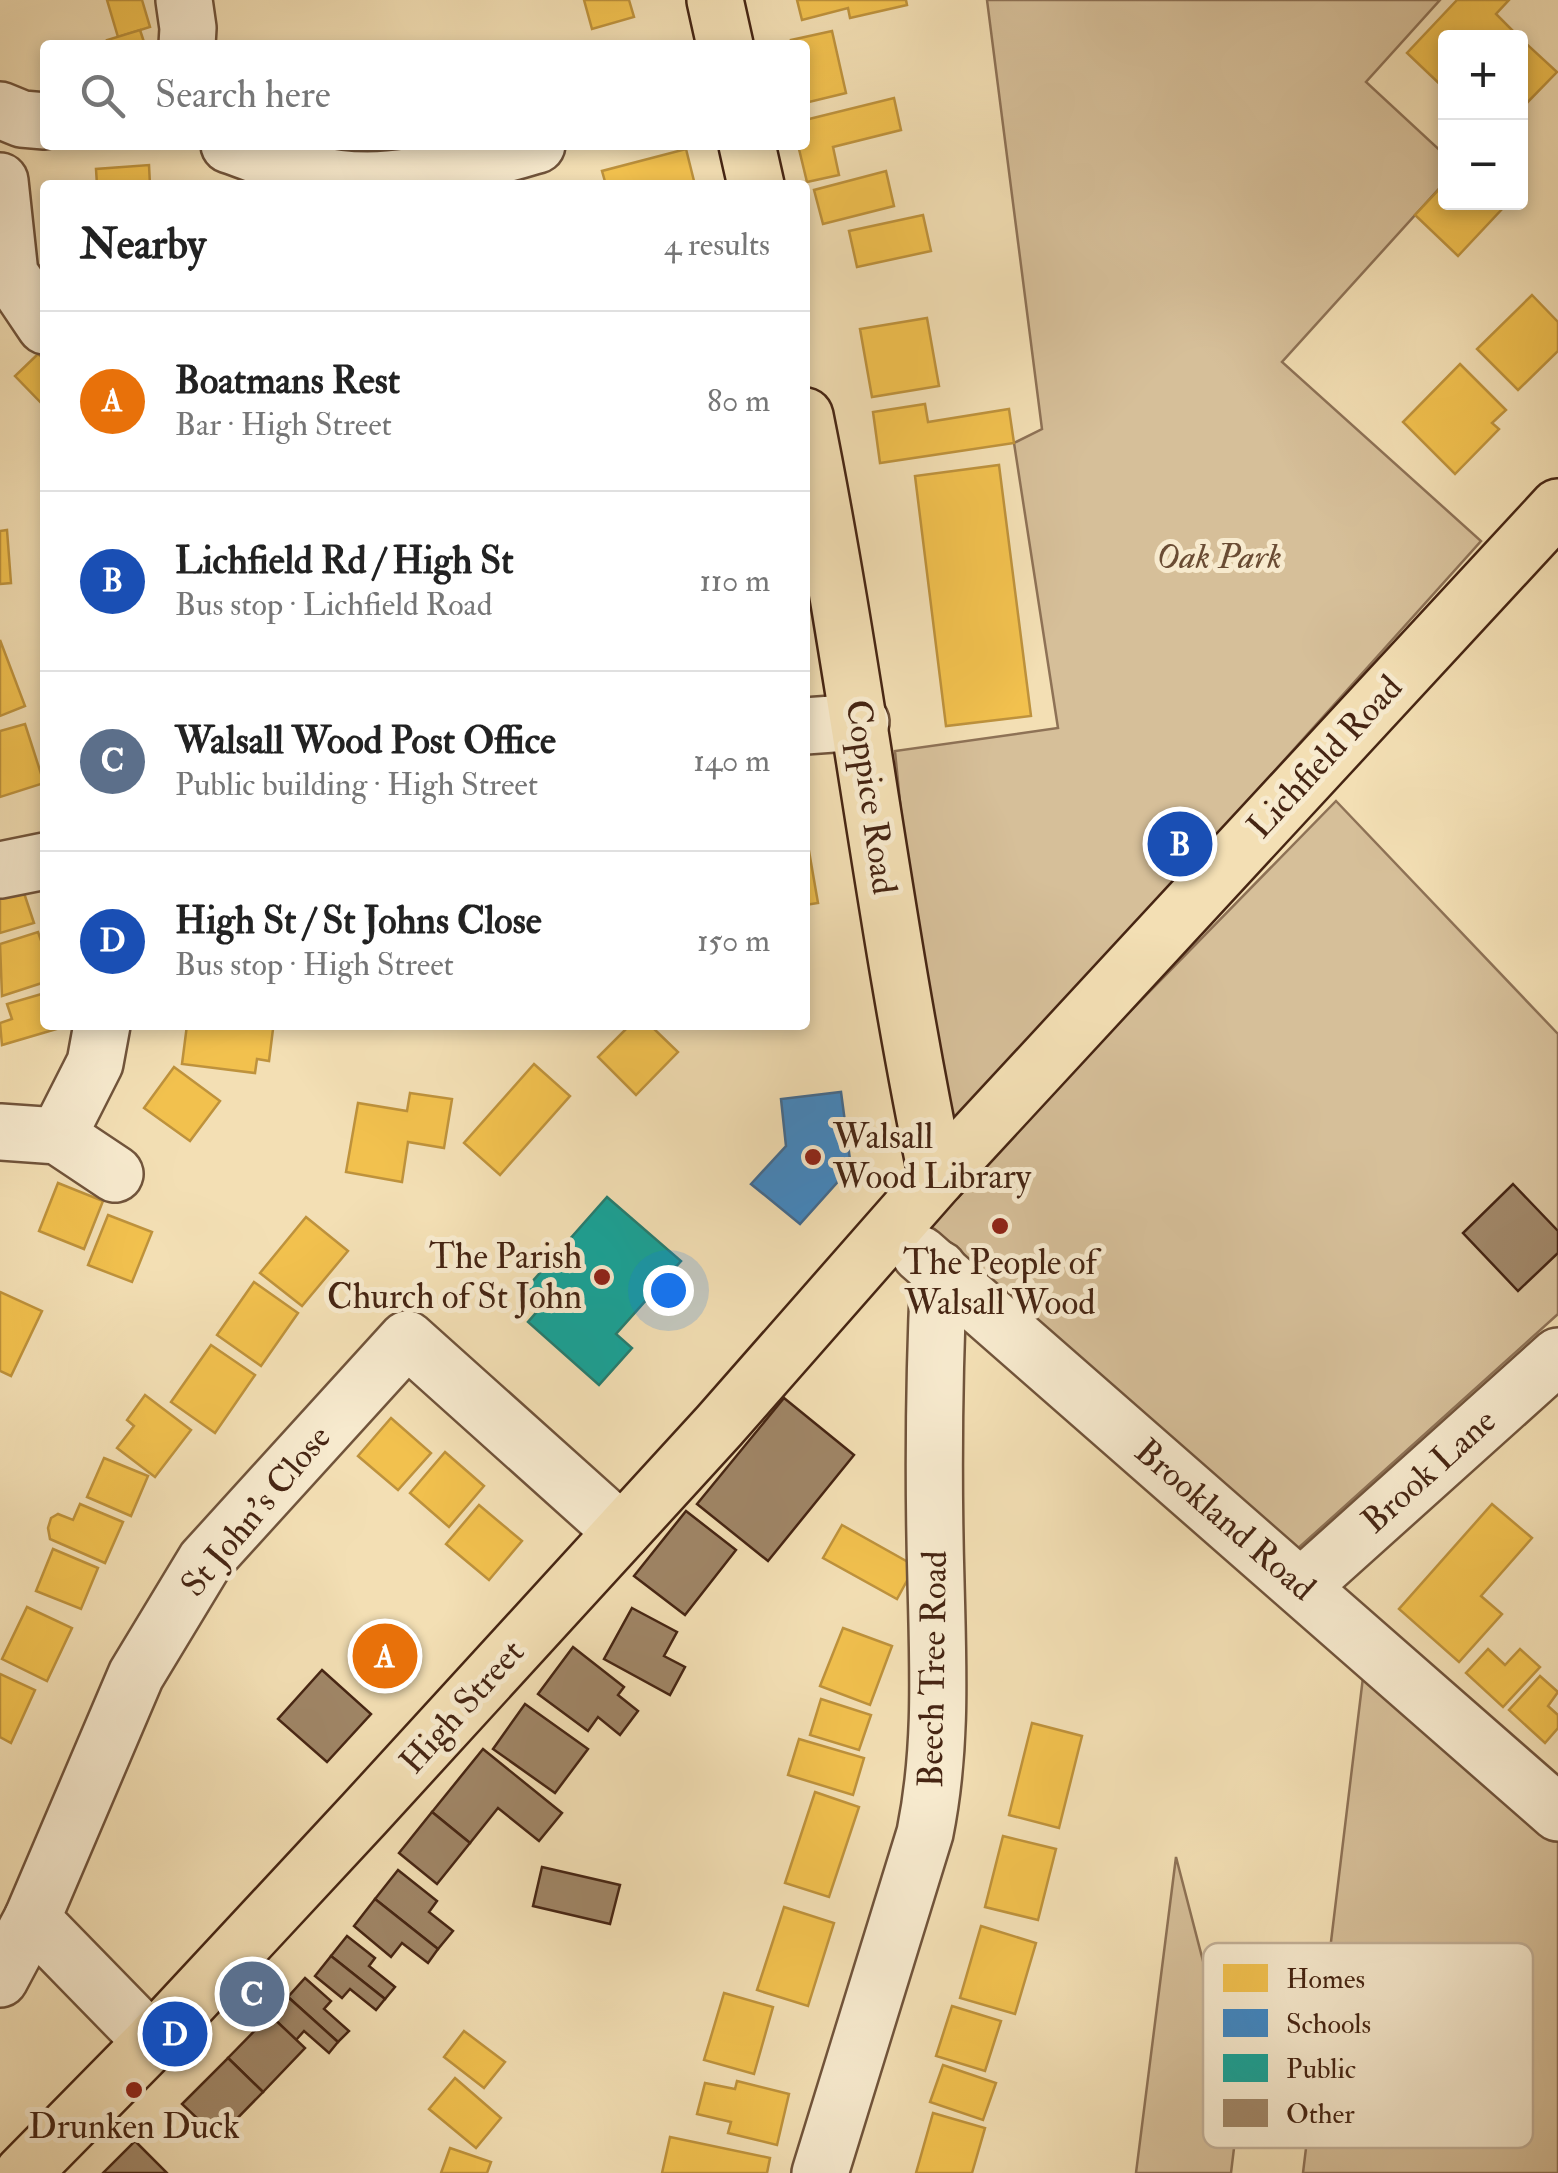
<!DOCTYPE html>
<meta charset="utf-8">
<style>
body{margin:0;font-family:"IM FELL Double Pica",serif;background:#f6f6f6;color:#222}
.controls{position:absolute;right:30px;top:30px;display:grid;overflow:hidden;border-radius:10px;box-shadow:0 5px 15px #0003}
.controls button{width:90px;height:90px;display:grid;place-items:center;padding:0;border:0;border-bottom:2px solid #e0e0e0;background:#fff;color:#222;font:50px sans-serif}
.you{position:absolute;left:668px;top:1290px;width:35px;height:35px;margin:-25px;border:8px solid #fff;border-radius:50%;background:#1a73e8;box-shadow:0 0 0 15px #1a73e833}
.badge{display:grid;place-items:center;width:65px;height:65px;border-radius:50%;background:#b45309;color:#fff;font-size:32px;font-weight:700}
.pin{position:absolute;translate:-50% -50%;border:5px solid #fff;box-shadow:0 2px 10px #0006}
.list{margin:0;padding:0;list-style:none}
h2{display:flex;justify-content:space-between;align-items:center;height:130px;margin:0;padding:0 40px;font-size:42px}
h2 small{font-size:32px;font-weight:400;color:#767676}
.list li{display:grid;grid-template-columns:65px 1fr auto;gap:30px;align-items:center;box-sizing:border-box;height:180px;padding:0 40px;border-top:2px solid #e0e0e0}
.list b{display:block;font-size:38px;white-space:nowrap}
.list p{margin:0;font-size:32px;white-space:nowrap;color:#767676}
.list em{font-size:32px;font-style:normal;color:#767676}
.icon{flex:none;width:55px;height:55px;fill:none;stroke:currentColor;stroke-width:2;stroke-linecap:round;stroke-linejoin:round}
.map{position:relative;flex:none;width:1558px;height:2173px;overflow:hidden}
.search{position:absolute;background:#fff;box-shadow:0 5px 15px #0003;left:40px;top:40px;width:770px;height:110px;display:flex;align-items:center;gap:25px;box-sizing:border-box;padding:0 35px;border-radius:10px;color:#767676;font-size:38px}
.panel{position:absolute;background:#fff;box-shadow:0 5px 15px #0003;left:40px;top:180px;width:770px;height:850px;border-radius:10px}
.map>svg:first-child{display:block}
.green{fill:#d6bf99;stroke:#8e7256;stroke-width:2.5}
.homes{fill:#f2c14e;stroke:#be923c;stroke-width:2.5}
.schools{fill:#3f88c5;stroke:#416a90;stroke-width:2.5}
.public{fill:#17a398;stroke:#257d70;stroke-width:2.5}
.building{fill:#a08667;stroke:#462513;stroke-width:2.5}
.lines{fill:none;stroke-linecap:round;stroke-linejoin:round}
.minor-casing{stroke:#71543b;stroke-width:60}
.major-casing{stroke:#462513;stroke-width:60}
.highway-casing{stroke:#462513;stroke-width:60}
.minor{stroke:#f7eace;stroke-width:55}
.major{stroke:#f3dfb4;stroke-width:55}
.highway{stroke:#f3dfb4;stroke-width:55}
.poi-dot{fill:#8f2418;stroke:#f7eace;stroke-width:4}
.labels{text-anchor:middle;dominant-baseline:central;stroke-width:10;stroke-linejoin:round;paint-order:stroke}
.park-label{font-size:35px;font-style:italic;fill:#6a4c34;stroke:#f7eace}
.street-label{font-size:35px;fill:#462513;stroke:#f7eace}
.poi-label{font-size:35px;fill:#462513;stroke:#f7eace}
.key{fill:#f7eace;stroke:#c2af96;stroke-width:2.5}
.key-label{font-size:28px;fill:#462513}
</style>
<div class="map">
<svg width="1558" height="2173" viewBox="0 0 1558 2173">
<rect width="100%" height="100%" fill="#f3dfb4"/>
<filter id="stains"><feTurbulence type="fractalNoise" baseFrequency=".002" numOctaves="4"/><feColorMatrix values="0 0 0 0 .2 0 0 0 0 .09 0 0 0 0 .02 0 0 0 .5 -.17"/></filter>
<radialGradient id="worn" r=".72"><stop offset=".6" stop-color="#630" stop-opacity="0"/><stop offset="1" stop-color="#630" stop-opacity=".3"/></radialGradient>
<!-- green -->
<g class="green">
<polygon points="987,0 1440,0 1366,82 1445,155 1445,182 1282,362 1481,541 943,1140 906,863 895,751 1058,728 1014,443 1042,429"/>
<polygon points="1336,801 1558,1034 1558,1314 1295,1551 924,1222"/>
<polygon points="1364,1669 1558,1839 1558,2173 1303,2173"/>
<polygon points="1176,1857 1209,1984 1243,2074 1231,2173 1136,2173"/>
</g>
<!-- homes -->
<g class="homes">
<polygon points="107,0 142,0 150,27 118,37"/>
<polygon points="584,0 629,0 634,17 592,29"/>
<polygon points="797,0 906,0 907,5 850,18 848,8 802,20"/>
<polygon points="1457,0 1509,0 1496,14 1520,38 1446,38 1446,90 1407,53"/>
<polygon points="140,30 145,45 108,45 107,40"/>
<polygon points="832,31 846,93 805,103 805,45 792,45 791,40"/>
<polygon points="1520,38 1557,72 1520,110"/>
<polygon points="894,98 901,130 833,147 839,175 807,182 798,145 805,145 805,120"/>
<polygon points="686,149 695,185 606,185 602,171"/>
<polygon points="149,165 150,185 97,185 96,169"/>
<polygon points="886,171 894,206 823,224 814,190"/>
<polygon points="1446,182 1446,202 1497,202 1503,208 1458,256 1415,215"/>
<polygon points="923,215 931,251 857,267 849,231"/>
<polygon points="1532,295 1558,322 1558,351 1518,390 1477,349"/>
<polygon points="927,318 939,386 872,397 860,329"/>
<polygon points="38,354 45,360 45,407 15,376"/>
<polygon points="1460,364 1506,410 1492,423 1499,429 1455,474 1403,422"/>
<polygon points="925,404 928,422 1009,409 1014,443 880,463 873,412"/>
<polygon points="999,465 1031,716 946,726 915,476"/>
<polygon points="7,530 11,583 0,584 0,531"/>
<polygon points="0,640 25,706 0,716"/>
<polygon points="25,724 44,783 0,797 0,731"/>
<polygon points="805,828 818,903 805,905"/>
<polygon points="19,878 34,923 0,933 0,884"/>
<polygon points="38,932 45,952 45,982 2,996 0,944"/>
<polygon points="45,993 45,1025 70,1025 2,1045 0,1023 12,1019 7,1004"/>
<polygon points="187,1025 245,1025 273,1029 269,1061 257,1059 255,1073 182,1064"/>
<polygon points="630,1025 650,1025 678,1052 636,1095 598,1057"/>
<polygon points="534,1064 570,1096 500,1175 464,1143"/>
<polygon points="174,1067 220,1101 190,1141 144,1108"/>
<polygon points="410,1093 452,1099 444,1148 408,1142 402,1182 346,1172 358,1103 407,1111"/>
<polygon points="58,1183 103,1201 84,1249 39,1231"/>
<polygon points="108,1215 152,1232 132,1282 88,1265"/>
<polygon points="306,1217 348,1251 302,1306 260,1273"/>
<polygon points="254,1282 298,1313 261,1366 217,1335"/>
<polygon points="0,1292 42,1311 11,1376 0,1371"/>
<polygon points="211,1345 255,1375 215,1433 171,1402"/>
<polygon points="145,1395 191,1430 155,1477 117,1448 134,1426 127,1420"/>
<polygon points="391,1418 431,1453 398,1490 358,1456"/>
<polygon points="445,1452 484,1486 449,1527 410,1493"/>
<polygon points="104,1458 148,1476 131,1516 87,1497"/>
<polygon points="80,1504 123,1522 105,1563 50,1539 48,1528 51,1518 58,1514 73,1520"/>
<polygon points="1492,1504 1532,1538 1481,1596 1502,1614 1459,1662 1399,1609"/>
<polygon points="479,1505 522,1541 489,1580 446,1544"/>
<polygon points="842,1525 915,1566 897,1599 823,1558"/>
<polygon points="53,1549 98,1568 81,1609 36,1591"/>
<polygon points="27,1607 72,1628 47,1681 2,1659"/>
<polygon points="843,1628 892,1646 870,1705 820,1686"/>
<polygon points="1488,1649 1505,1665 1520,1649 1540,1667 1503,1707 1466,1673"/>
<polygon points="0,1674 35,1690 11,1743 0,1737"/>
<polygon points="1540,1676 1558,1692 1548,1706 1558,1715 1558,1728 1545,1743 1509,1710"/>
<polygon points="821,1699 871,1715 859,1750 810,1735"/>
<polygon points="1032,1723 1082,1736 1059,1828 1009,1815"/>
<polygon points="799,1739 864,1758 853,1795 788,1775"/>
<polygon points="815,1792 859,1807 829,1897 785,1883"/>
<polygon points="1003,1836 1056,1849 1038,1920 985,1907"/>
<polygon points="784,1907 834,1923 808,2006 757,1990"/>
<polygon points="981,1926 1036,1943 1015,2014 960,1998"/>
<polygon points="724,1993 773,2007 754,2074 704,2060"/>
<polygon points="952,2006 1001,2021 985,2071 936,2056"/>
<polygon points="464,2031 505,2062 484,2088 444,2057"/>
<polygon points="943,2065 996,2083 983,2120 930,2102"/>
<polygon points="455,2078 501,2118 476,2148 429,2109"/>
<polygon points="737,2081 789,2094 777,2145 728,2133 731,2122 697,2114 705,2083 735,2089"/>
<polygon points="933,2113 985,2128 972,2173 916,2173"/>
<polygon points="670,2137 770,2158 767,2173 662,2173"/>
<polygon points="450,2148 491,2162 487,2173 441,2173"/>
</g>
<!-- schools -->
<polygon class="schools" points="841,1092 851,1167 800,1224 751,1184 786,1146 781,1099"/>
<!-- public -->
<polygon class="public" points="607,1197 681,1261 616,1334 632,1348 599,1385 528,1322 540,1308 523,1292"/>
<!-- building -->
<g class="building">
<polygon points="1513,1184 1558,1231 1558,1253 1518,1291 1463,1233"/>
<polygon points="784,1398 854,1455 768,1561 697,1504"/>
<polygon points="686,1511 736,1550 685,1615 634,1576"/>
<polygon points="632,1608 677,1632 664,1656 685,1667 670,1695 604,1659"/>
<polygon points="573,1647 624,1687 618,1695 638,1711 620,1735 598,1717 588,1731 538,1694"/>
<polygon points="322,1670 371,1714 327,1762 278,1719"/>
<polygon points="525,1704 588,1749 555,1793 493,1749"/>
<polygon points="483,1749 562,1813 539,1841 498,1808 470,1843 432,1812"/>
<polygon points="432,1812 470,1843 437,1884 399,1853"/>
<polygon points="542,1867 620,1885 610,1924 533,1906"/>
<polygon points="398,1870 437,1901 429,1912 453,1931 438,1949 375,1899"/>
<polygon points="375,1899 438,1949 428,1963 402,1943 391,1957 354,1926"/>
<polygon points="347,1936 375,1958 369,1966 395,1987 385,1999 331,1956"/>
<polygon points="331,1956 385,1999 376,2010 350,1989 342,1998 315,1976"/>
<polygon points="305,1978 331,2001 324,2009 349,2031 338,2042 288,1997"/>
<polygon points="288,1997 338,2042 329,2053 304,2031 296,2040 270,2015"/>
<polygon points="270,2015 305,2048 263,2092 228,2058"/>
<polygon points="228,2058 263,2092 218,2138 182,2104"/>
<polygon points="135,2141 167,2173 103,2173"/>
</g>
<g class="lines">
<defs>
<g id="minor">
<polyline points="184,0 188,28 187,45"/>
<polyline points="0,110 22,119 45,121"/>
<path d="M229 145C256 154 283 166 310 173 388 193 462 166 537 145"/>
<polyline points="0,181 10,274 45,326"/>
<polyline points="805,726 861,722"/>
<polyline points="0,870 45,861"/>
<polyline points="0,1132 58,1136 115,1174"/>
<polyline points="58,1136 95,1063 102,1025"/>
<polyline points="920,1254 1558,1813"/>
<polyline points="1301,1587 1558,1356"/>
<polyline points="0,1979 32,1919"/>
<polyline points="152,2042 32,1919 136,1675 205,1561 407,1339 622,1532"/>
<path d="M820 2173 925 1833C942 1749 938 1667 936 1582 933 1478 934 1374 939 1269"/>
</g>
<g id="major">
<polyline points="715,0 725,45"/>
<polyline points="747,145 756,185"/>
<path d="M805 416C856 669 884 925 937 1178"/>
</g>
<polyline id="highway" points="23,2173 152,2042 364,1814 719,1426 937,1178 1558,507"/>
</defs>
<!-- minor casing -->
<use href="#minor" class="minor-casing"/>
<!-- major casing -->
<use href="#major" class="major-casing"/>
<!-- highway casing -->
<use href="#highway" class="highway-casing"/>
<!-- minor -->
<use href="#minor" class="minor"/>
<!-- major -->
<use href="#major" class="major"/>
<!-- highway -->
<use href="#highway" class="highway"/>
</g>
<!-- markers -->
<g class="poi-dot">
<circle cx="813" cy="1157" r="10"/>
<circle cx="1000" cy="1226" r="10"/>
<circle cx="602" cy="1277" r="10"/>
<circle cx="134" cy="2090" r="10"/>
</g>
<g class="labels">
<!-- park labels -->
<g class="park-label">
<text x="1219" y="557">Oak Park</text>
</g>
<!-- street labels -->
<g class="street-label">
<text transform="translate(1325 757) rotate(-47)">Lichfield Road</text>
<text transform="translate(871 797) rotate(82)">Coppice Road</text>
<text transform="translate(1429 1471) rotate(-42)">Brook Lane</text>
<text transform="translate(256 1511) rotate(-50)">St John's Close</text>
<text transform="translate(1225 1520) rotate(41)">Brookland Road</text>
<text transform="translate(933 1669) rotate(-89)">Beech Tree Road</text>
<text transform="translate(462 1707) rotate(-48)">High Street</text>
</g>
<!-- poi labels -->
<g class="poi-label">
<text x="833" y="1137" text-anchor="start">Walsall<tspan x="833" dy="40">Wood Library</tspan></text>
<text x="582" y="1257" text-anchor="end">The Parish<tspan x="582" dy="40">Church of St John</tspan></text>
<text x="1000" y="1263">The People of<tspan x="1000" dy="40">Walsall Wood</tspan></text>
<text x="134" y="2127">Drunken Duck</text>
</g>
</g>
<!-- legend -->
<rect x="1203" y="1943" width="330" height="205" rx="15" class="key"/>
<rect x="1223" y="1964" width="45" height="28" fill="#f2c14e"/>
<rect x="1223" y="2009" width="45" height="28" fill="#3f88c5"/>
<rect x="1223" y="2054" width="45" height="28" fill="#17a398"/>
<rect x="1223" y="2099" width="45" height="28" fill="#a08667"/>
<g class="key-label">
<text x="1286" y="1988">Homes</text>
<text x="1286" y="2033">Schools</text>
<text x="1286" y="2078">Public</text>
<text x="1286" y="2123">Other</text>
</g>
<rect width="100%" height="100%" filter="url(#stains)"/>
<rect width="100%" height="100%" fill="url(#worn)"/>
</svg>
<div class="controls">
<button>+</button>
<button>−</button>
</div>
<div class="you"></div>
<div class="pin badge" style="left:385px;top:1656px;background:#e8710a">A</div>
<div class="pin badge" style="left:1180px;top:844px;background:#1a4fb4">B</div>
<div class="pin badge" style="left:252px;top:1994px;background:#5c6f8a">C</div>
<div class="pin badge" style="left:175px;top:2034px;background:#1a4fb4">D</div>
<div class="search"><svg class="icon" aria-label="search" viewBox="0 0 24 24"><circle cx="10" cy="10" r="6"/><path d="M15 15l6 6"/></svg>Search here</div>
<section class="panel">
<h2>Nearby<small>4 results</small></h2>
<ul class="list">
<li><span class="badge" style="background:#e8710a">A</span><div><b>Boatmans Rest</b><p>Bar · High Street</p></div><em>80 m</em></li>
<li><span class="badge" style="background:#1a4fb4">B</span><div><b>Lichfield Rd / High St</b><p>Bus stop · Lichfield Road</p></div><em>110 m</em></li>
<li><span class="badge" style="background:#5c6f8a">C</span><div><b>Walsall Wood Post Office</b><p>Public building · High Street</p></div><em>140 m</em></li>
<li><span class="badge" style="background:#1a4fb4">D</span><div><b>High St / St Johns Close</b><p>Bus stop · High Street</p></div><em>150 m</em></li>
</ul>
</section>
</div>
